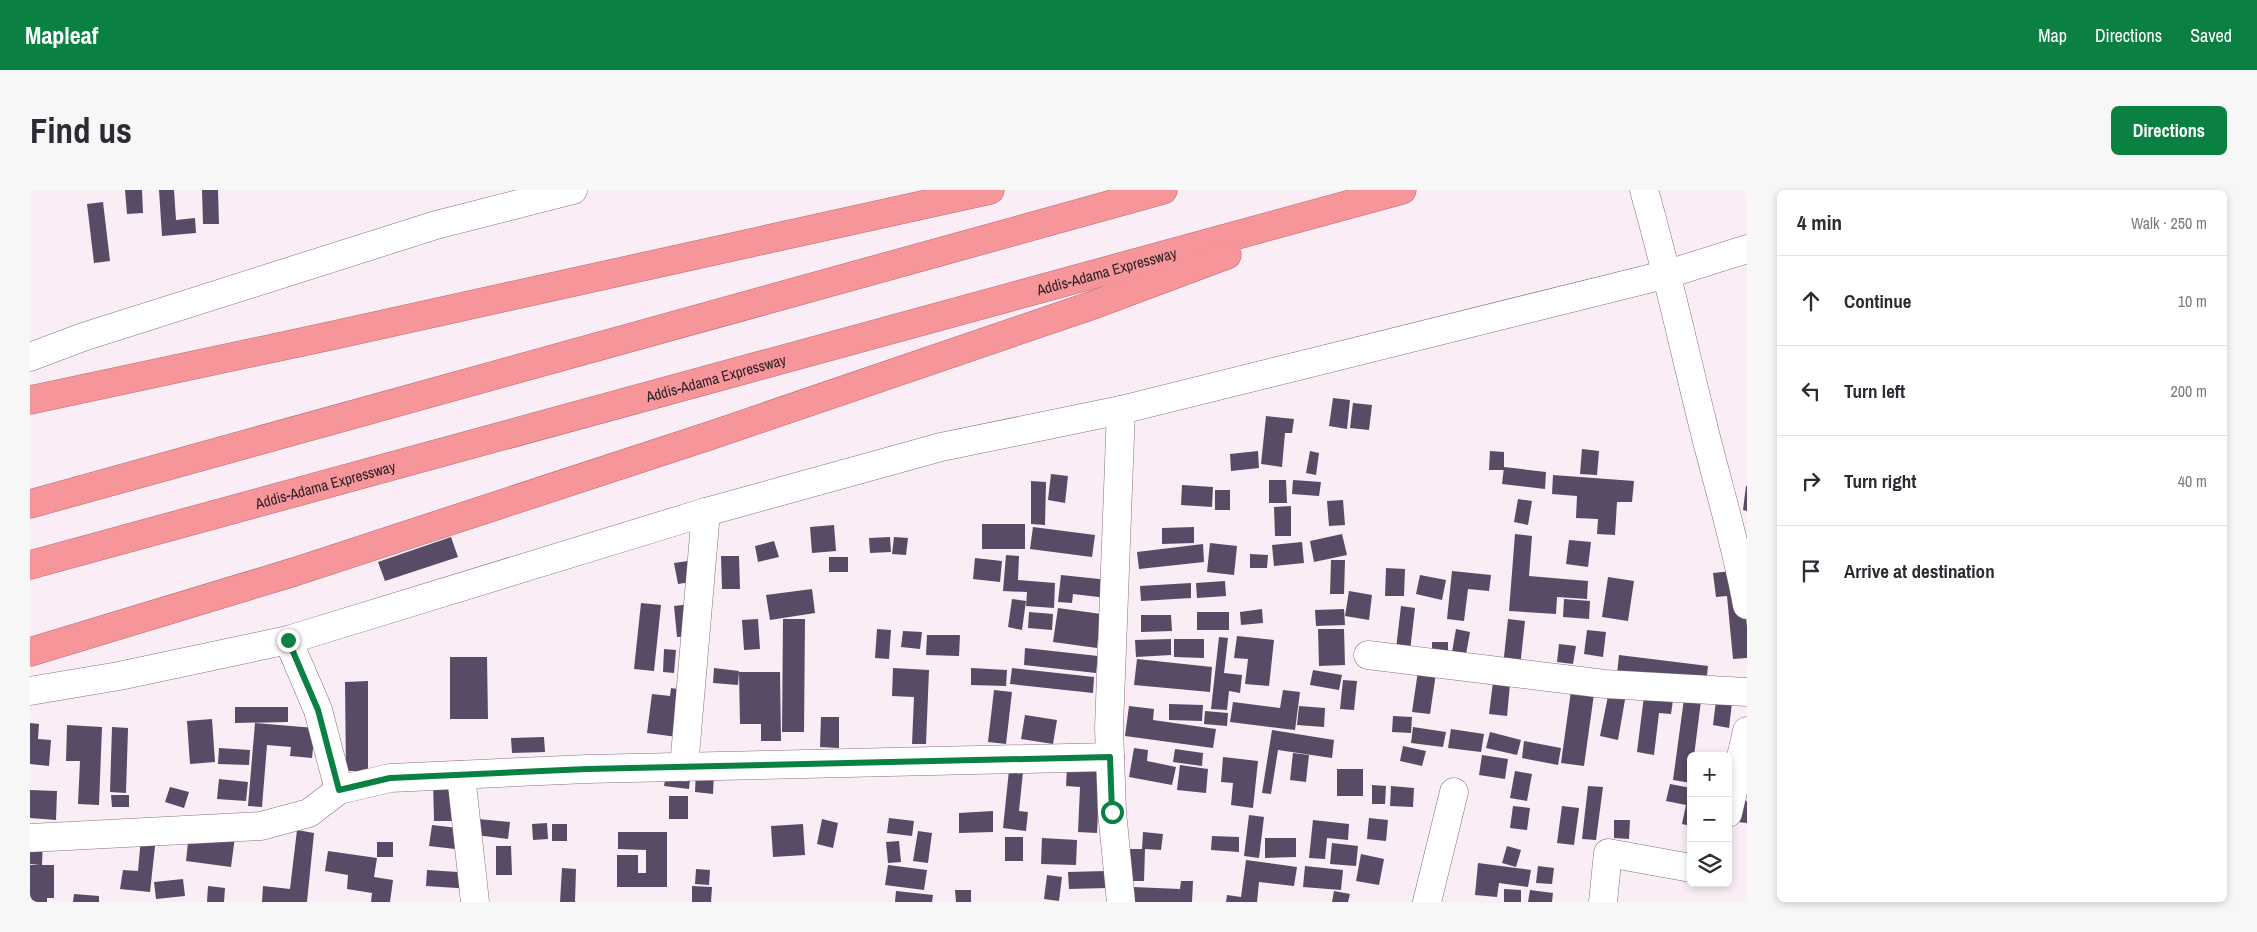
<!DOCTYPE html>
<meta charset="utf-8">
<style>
body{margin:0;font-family:"Archivo Narrow",sans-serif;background:#f7f7f7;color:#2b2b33}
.controls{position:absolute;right:15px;bottom:15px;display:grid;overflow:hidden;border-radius:8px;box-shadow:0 2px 8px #0003}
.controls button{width:45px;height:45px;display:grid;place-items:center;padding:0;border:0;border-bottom:1px solid #e1e1e2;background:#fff;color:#2b2b33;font:25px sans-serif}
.stop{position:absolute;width:15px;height:15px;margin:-11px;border:4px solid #0b8043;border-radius:50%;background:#fff}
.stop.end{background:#0b8043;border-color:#fff;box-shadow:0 1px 5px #0008}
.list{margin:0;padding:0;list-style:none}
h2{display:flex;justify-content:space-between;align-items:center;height:65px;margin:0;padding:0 20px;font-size:21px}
h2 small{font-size:16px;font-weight:400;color:#7c7c81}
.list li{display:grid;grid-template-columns:32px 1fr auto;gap:15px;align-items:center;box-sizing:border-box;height:90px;padding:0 20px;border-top:1px solid #e1e1e2}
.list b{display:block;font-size:19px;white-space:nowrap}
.list em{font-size:16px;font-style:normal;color:#7c7c81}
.icon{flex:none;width:28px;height:28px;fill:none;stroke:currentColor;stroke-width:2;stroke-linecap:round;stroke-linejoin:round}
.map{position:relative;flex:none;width:1717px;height:712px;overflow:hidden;border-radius:8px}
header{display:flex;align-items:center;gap:30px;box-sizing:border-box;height:70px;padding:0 25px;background:#0b8043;color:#fff}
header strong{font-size:24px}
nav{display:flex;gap:28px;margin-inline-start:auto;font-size:18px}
.intro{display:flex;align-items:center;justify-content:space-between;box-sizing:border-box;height:120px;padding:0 30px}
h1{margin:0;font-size:35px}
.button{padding:12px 22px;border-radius:8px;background:#0b8043;color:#fff;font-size:18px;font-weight:700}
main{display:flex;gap:30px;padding:0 30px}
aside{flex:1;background:#fff;border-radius:8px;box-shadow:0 2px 8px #0003}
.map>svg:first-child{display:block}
.building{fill:#584b65}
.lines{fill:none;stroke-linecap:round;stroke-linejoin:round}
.minor-casing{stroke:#8b6e7f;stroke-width:29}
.highway-casing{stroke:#af6c71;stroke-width:29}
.minor{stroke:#fff;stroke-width:28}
.highway{stroke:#f6969a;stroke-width:28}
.route{stroke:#0b8043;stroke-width:6}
.labels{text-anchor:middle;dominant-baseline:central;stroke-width:5;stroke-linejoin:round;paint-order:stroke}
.street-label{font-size:15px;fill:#2b1f26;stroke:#fff}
</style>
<header>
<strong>Mapleaf</strong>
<nav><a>Map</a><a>Directions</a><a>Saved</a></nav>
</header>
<div class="intro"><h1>Find us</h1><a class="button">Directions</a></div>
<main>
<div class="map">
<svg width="1717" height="712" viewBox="0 0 1717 712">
<rect width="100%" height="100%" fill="#fbedf5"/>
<!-- building -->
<g class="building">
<polygon points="95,0 112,0 113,23 97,24"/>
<polygon points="129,0 144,0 146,30 165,28 166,43 132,46"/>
<polygon points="172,0 188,0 189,34 173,34"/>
<polygon points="73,12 80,71 64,73 57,14"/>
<polygon points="1303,208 1320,210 1317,239 1299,236"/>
<polygon points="1323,213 1342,215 1339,240 1320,238"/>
<polygon points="1236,226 1264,229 1262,243 1255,243 1252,277 1231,274"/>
<polygon points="1552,259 1569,261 1567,285 1550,284"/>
<polygon points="1228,261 1229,278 1201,281 1200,264"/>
<polygon points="1280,261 1289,263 1286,285 1276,283"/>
<polygon points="1460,261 1474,262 1474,280 1459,280"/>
<polygon points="1474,277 1516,282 1515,299 1472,294"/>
<polygon points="1021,284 1038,286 1035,313 1018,310"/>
<polygon points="1523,285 1604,291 1602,312 1587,312 1585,345 1567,344 1568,329 1546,328 1547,306 1522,304"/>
<polygon points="1239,290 1256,290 1257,313 1239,313"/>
<polygon points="1263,290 1291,292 1289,306 1262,304"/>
<polygon points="1001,291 1016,292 1015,335 1001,334"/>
<polygon points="1152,295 1183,297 1182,317 1151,315"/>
<polygon points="1716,296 1717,296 1717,321 1713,320"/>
<rect x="1185" y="300" width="15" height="20"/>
<polygon points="1488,309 1502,311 1498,335 1484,332"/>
<polygon points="1313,310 1315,335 1299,336 1297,311"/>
<polygon points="1261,316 1261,346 1245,346 1244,317"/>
<rect x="952" y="334" width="43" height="25"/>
<polygon points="804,335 806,361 782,363 780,337"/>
<polygon points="1003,337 1065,345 1062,367 1000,359"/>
<polygon points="1164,337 1164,353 1132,354 1132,338"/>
<polygon points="1312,344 1317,365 1284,372 1280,351"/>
<polygon points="1485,344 1502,346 1499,386 1558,391 1557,409 1527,407 1526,424 1479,421"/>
<polygon points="421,347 428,367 355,391 348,372"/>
<polygon points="860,347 861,362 840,363 839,348"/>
<polygon points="864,347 878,348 876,365 862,364"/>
<polygon points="1539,350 1561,352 1558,377 1536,374"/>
<polygon points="744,351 749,367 728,372 725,356"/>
<polygon points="1272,352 1274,373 1244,376 1242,355"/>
<polygon points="1180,353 1207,356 1204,385 1177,382"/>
<polygon points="1173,354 1174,372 1109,379 1107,362"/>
<polygon points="1220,364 1238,365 1237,378 1220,378"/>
<polygon points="976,365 989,366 988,390 1025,393 1024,418 996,416 997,402 973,401"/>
<polygon points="691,366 709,366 710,399 692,399"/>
<rect x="799" y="367" width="19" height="15"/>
<polygon points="945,368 972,371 970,392 943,389"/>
<polygon points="671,369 674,390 648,394 644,373"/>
<polygon points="1301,370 1315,370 1314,404 1300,404"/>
<polygon points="1356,378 1375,379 1374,406 1355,406"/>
<polygon points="1711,380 1717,437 1717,468 1703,469 1697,406 1686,407 1683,383"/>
<polygon points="1422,381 1461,385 1459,401 1438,399 1434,431 1417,429"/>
<polygon points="1031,385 1079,390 1077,408 1043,404 1042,413 1028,412"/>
<polygon points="1390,385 1416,390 1412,410 1386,404"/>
<polygon points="1578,387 1604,391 1598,431 1572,427"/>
<polygon points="1195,391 1196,406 1167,408 1166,393"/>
<polygon points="1161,393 1161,408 1111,411 1110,396"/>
<polygon points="782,399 785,423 740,430 736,405"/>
<polygon points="1319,401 1342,405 1339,430 1315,426"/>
<polygon points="982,409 996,411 992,440 978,437"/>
<polygon points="1534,409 1560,411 1559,429 1533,427"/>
<polygon points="611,413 631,415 624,481 604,479"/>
<polygon points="661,414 664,446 647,447 644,416"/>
<polygon points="1371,416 1385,418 1380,461 1366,459"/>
<polygon points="1028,418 1071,424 1067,458 1023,452"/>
<polygon points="1232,419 1233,433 1211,435 1210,422"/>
<polygon points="1314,419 1315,435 1286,436 1285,420"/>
<polygon points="999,422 1023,424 1022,440 998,438"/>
<rect x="1167" y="422" width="32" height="18"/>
<polygon points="1111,425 1141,425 1142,441 1111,442"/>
<polygon points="728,429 730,459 714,460 712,430"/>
<polygon points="753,429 775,429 774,542 752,542"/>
<polygon points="1478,429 1495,431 1490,477 1473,476"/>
<polygon points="847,439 861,440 859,469 845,468"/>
<polygon points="1288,439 1314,439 1315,475 1289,476"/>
<polygon points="1426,439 1440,442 1435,470 1421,468"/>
<polygon points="1557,440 1576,442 1573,467 1554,464"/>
<polygon points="873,441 892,442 890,459 871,457"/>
<polygon points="897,445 930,445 929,466 896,465"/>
<polygon points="1207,446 1244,450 1239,496 1215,494 1218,469 1204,468"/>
<polygon points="1189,447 1198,448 1194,483 1212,485 1210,503 1199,501 1197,520 1181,519"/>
<polygon points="1141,449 1141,465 1106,467 1105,450"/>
<polygon points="1144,449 1174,449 1174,468 1144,467"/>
<polygon points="1402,452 1418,452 1418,466 1402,465"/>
<polygon points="1529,454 1546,456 1543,474 1527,472"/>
<polygon points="995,458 1068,466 1066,483 994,475"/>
<polygon points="634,459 646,460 644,483 633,482"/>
<polygon points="1589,465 1678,476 1676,494 1587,484"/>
<polygon points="420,467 457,467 458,529 420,529"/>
<polygon points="1107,469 1182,477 1180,502 1104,495"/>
<polygon points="684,478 709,481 708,495 683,493"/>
<polygon points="863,478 899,480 896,554 882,554 884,507 862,506"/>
<polygon points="941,478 977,480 976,496 941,495"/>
<polygon points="982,478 1064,487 1063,503 980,494"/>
<polygon points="1283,480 1312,485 1309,500 1280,495"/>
<polygon points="1388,481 1406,483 1400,524 1382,522"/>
<polygon points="709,482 750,482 751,551 731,551 731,534 710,534"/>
<polygon points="1313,490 1327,491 1324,520 1310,519"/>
<polygon points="338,491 338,581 316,581 315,492"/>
<polygon points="1463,492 1480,494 1477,526 1459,524"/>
<polygon points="641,498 661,501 655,548 617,543 622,504 640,506"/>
<polygon points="964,500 982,502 976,554 958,552"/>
<polygon points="1253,500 1270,502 1265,540 1200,532 1203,512 1250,518"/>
<polygon points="1541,501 1564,504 1554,576 1531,573"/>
<polygon points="1579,501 1596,504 1588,550 1570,546"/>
<polygon points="1614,506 1643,510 1641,524 1629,523 1624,565 1607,562"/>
<polygon points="1654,509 1671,511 1664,566 1661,566 1661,593 1643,590"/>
<polygon points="1686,511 1702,513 1699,538 1683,535"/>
<polygon points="1139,514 1173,515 1172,531 1139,530"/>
<polygon points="1099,516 1124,519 1123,530 1186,539 1183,558 1095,546"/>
<polygon points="1269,516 1295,518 1294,537 1267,535"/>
<polygon points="205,517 258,517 258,532 205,533"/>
<polygon points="1175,521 1198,523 1197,536 1174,534"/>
<polygon points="995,525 1027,530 1023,554 991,549"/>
<polygon points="1363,526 1382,527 1381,543 1362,542"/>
<polygon points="791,527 809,527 809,558 790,557"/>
<polygon points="182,529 185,572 160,574 157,531"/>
<polygon points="0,533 9,534 8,549 21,550 19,576 0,574"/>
<polygon points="225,533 285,538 282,568 260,566 261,557 237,555 232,617 218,616"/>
<polygon points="37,535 72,537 69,615 48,614 50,571 36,571"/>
<polygon points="82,537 98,538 96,603 80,602"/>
<polygon points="1383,537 1416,542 1413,557 1381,553"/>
<polygon points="1421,539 1454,544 1451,562 1418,558"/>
<polygon points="1242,540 1304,550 1302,568 1248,560 1241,604 1232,603"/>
<polygon points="1460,542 1491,550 1487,565 1456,558"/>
<polygon points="514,547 515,562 482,563 481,548"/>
<polygon points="1494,551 1531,558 1528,575 1492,568"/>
<polygon points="1373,556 1396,561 1392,576 1370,571"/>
<polygon points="189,558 220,560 219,575 188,574"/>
<polygon points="1104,558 1118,560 1117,571 1146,577 1142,595 1099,587"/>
<polygon points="1145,559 1173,563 1172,576 1143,572"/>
<polygon points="1263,563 1279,565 1276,592 1260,590"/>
<polygon points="1452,565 1478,569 1475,589 1449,585"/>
<polygon points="1193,567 1228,571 1223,618 1201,615 1203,593 1191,592"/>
<polygon points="1150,575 1178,579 1176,603 1147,600"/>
<polygon points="637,577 661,580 659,599 634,596"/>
<polygon points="1037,578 1070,580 1067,643 1048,642 1050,597 1036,596"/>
<rect x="1307" y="579" width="26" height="27"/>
<polygon points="666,580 684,582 683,604 665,602"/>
<polygon points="979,580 993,582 989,621 998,622 996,641 973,638"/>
<polygon points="1485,581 1502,584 1497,611 1480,608"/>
<polygon points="403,588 425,588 426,631 404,631"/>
<polygon points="189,589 218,592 216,611 187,609"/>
<polygon points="1640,594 1661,598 1661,636 1652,634 1656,615 1636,611"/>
<polygon points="1342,595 1356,596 1355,614 1342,614"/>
<polygon points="1361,596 1384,598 1383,617 1360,616"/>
<polygon points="1558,596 1573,597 1566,650 1552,649"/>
<polygon points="140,597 159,602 154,618 135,612"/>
<polygon points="0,600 27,601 26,630 0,628"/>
<polygon points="81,605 99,605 99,617 82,617"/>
<rect x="639" y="606" width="19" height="23"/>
<polygon points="1710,610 1717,611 1717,633 1708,632"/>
<polygon points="1483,616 1500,618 1497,640 1480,638"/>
<polygon points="1532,616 1549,618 1544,655 1527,653"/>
<polygon points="963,621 963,642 929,643 929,623"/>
<polygon points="1219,625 1234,627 1229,668 1214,666"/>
<polygon points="859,628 884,631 882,646 857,643"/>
<polygon points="1339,628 1358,630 1356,651 1337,649"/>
<polygon points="448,629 480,632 478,649 446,645"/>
<polygon points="792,629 808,633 803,658 787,654"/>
<polygon points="1283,630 1319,634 1318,650 1297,648 1295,669 1279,668"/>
<polygon points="1584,630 1600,630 1599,649 1584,648"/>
<polygon points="517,633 518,649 503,650 502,634"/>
<polygon points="160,634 206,639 201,677 156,671"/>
<rect x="522" y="634" width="15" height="17"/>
<polygon points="773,634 775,665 743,667 741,636"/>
<polygon points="402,635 436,639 434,660 399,656"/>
<polygon points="112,637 127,638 120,702 90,699 93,680 108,681"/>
<polygon points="267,640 284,643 277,712 232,712 233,696 260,699"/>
<polygon points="888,641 902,643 898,673 883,671"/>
<polygon points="588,642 637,642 637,697 587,697 587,665 608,665 608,683 616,683 616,660 588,659"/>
<polygon points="1113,642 1133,644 1131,660 1115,659 1114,691 1099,691 1100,659 1112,659"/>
<polygon points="1182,646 1209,647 1209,662 1181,660"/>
<rect x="975" y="647" width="18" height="24"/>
<polygon points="0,648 13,648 12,675 24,675 24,708 17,708 17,712 0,712 0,675 10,675 0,674"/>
<polygon points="1012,648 1047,650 1046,675 1011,674"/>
<polygon points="1235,648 1266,648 1266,667 1235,668"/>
<polygon points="869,651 871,672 858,673 856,652"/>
<rect x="347" y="652" width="16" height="15"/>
<polygon points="1302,653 1328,656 1326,676 1300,674"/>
<polygon points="466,656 481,656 482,685 466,685"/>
<polygon points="1477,656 1491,660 1486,677 1472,673"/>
<polygon points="298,661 347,668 344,687 363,690 360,712 341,712 342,703 317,699 318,685 295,681"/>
<polygon points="1331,664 1354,669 1349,695 1326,691"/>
<polygon points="1216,670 1267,677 1264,696 1229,692 1227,712 1196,712 1197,705 1211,707"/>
<polygon points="1448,673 1501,680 1498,697 1469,693 1467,707 1445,705"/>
<polygon points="858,675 897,680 894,700 855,695"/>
<polygon points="1275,676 1313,680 1311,700 1273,697"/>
<polygon points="1508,676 1524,678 1522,694 1506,693"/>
<polygon points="532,678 546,679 545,712 530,712"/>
<polygon points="666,679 680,680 679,695 665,694"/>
<polygon points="397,680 443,683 442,699 396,696"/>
<polygon points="1076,681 1077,698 1039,699 1038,682"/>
<polygon points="1017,685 1032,687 1029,711 1014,709"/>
<polygon points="153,689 155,706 126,709 124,692"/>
<polygon points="1151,691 1163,691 1162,712 1103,712 1103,697 1150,699"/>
<polygon points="178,696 195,698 194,712 177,712"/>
<polygon points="662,696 682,697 681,712 662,712"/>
<polygon points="1474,699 1491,700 1491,712 1474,712"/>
<polygon points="925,700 941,700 941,712 926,712"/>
<polygon points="1500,700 1523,703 1522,712 1498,712"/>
<polygon points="866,701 903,705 902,712 865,712"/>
<polygon points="1304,701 1320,704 1318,712 1302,712"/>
<polygon points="44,704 69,706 69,712 43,712"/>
</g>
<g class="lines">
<defs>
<g id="minor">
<path d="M1614 0C1636 77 1653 154 1672 231 1687 293 1706 353 1717 415"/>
<polyline points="0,167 53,147 406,35 543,0"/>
<polyline points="258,450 288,520 309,600"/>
<polyline points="1338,465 1575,494 1717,502"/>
<polyline points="0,501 89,486 258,450 676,322 911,257 1091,220 1638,84 1717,59"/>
<polyline points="654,577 676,322"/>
<polyline points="431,585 445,712"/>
<polyline points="1698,623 1717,541"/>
<polyline points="0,648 231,636 279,623 309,600 360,588 557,579 1080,567"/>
<polyline points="1091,712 1082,622 1079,538 1091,220"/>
<polyline points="1397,712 1424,602"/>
<polyline points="1573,712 1578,663 1661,678"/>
</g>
<g id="highway">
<polyline points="0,210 300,146 960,0"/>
<polyline points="0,314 1133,0"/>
<path id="s1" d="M0 375 1372 0"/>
<polyline points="0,462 264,382 682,245 1066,114 1197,65"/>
</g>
</defs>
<!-- minor casing -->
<use href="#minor" class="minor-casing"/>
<!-- highway casing -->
<use href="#highway" class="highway-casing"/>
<!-- minor -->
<use href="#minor" class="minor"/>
<!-- highway -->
<use href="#highway" class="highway"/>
</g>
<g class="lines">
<!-- route -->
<polyline class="route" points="258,450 288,520 309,600 360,588 557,579 1080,567 1082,622"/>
</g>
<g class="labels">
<!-- street labels -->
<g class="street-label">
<text stroke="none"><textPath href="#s1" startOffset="1116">Addis-Adama Expressway</textPath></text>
<text stroke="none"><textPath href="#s1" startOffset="711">Addis-Adama Expressway</textPath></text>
<text stroke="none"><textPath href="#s1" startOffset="306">Addis-Adama Expressway</textPath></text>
</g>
</g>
</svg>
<div class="controls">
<button>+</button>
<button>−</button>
<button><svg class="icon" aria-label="layers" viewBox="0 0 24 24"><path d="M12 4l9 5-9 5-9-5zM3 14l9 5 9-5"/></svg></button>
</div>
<div class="stop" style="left:1082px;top:622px"></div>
<div class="stop end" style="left:258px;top:450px"></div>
</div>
<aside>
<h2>4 min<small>Walk · 250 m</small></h2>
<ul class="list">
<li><svg class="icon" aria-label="ahead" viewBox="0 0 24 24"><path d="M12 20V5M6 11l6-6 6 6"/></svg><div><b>Continue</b></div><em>10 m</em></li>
<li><svg class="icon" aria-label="left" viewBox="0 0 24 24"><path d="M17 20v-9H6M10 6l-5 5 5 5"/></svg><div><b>Turn left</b></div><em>200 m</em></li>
<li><svg class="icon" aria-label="right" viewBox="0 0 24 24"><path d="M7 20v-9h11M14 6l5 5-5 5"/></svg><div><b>Turn right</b></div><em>40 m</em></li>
<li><svg class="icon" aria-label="arrive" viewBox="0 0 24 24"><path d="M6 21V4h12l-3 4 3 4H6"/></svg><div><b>Arrive at destination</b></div></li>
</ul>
</aside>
</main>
